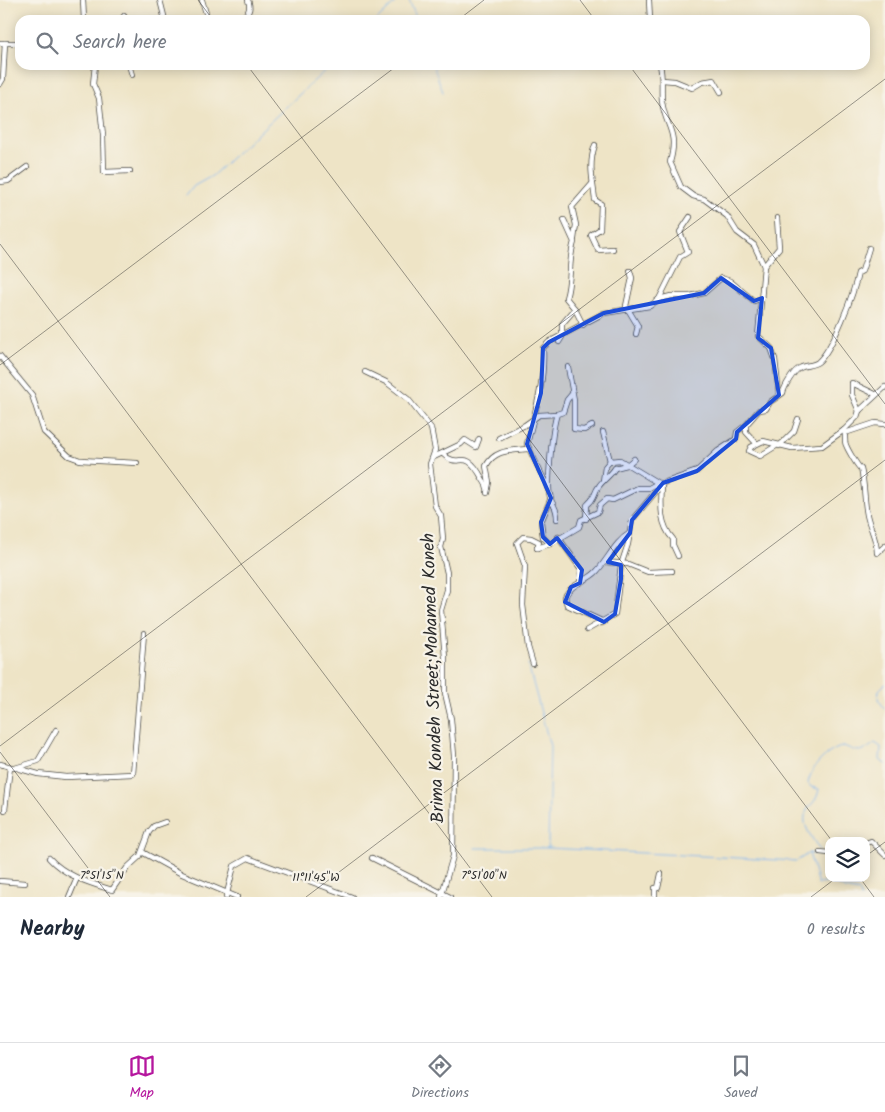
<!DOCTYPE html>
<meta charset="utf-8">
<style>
body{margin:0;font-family:Kalam,sans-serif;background:#f2f2f3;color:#1f2937}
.controls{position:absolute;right:15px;bottom:15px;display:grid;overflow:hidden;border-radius:10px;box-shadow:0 2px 12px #0003}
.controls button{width:45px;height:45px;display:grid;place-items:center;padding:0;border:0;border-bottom:1px solid #e0e1e3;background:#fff;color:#1f2937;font:25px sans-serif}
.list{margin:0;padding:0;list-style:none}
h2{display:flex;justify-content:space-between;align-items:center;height:65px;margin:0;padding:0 20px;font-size:21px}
h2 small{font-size:16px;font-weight:400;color:#747a83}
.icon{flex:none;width:28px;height:28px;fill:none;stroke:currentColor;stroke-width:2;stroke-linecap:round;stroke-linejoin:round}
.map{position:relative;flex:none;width:885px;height:897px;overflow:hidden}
.search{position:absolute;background:#fff;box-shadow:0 2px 12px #0003;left:15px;right:15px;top:15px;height:55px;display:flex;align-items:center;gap:12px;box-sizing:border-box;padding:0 18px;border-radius:15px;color:#747a83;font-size:19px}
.sheet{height:145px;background:#fff}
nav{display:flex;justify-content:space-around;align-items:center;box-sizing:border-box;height:70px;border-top:1px solid #e0e1e3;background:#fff;font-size:14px;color:#747a83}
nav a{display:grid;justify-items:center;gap:2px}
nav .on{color:#b5179e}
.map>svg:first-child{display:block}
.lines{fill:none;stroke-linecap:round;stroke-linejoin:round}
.stream{stroke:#83b7f1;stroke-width:1}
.minor-casing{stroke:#484742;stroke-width:6}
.minor{stroke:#fff;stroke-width:4.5}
.marked{fill:#1d4ed8;fill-opacity:0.2;stroke:#1d4ed8;stroke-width:4;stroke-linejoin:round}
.ticks{fill:none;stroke:#2b2b2b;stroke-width:1;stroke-opacity:0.45}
.labels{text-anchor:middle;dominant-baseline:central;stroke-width:4.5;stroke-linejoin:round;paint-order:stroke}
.street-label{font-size:18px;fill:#2b2b2b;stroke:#f7f3e8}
.ticks-label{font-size:12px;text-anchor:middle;fill:#2b2b2b;stroke:#f7f3e8;stroke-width:4.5;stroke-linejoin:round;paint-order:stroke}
</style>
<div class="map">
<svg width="885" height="897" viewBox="0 0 885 897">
<rect width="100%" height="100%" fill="#f7f3e8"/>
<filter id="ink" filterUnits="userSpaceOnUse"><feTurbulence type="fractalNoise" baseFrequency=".02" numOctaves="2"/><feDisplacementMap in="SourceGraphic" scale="10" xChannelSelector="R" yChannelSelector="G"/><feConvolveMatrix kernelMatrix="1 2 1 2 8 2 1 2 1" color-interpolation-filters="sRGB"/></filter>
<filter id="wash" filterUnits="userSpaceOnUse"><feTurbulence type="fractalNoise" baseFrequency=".0096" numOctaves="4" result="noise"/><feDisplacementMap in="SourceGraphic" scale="20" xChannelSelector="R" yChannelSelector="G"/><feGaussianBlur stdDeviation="1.12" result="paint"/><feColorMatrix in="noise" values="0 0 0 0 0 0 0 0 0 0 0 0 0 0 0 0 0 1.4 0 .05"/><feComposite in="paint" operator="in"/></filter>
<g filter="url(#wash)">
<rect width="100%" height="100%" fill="#eee4c6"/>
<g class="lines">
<!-- stream -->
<g class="stream">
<polyline points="409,0 417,20"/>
<polyline points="377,20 398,0"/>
<polyline points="433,65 443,92"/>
<polyline points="186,196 194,186 212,176 331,65"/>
<polyline points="528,664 550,746 548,848"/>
<polyline points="885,684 879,690 878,699 885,709"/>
<polyline points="475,848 548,848 797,861 809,853"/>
<path d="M820 851C811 835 797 821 810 806 815 801 818 796 819 789L811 787 808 783C812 765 827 751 844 746 859 753 862 753 875 743L881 747 880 760 885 764"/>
<polyline points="821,855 809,853 818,884 832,882 845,889 860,892 861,897"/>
</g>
</g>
</g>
<g filter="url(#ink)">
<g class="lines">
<defs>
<g id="minor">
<polyline points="83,0 84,20"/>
<polyline points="160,0 165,20"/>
<polyline points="202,0 208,20"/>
<polyline points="649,0 650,20"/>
<polyline points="121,20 124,16"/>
<path d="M227 20C240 18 254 16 248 0"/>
<polyline points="0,43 20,43"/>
<polyline points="95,65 93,84 99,98 103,135 104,172 130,171"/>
<polyline points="129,65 132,75"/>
<path d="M660 65C663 77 661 88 662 101 665 127 679 131 670 162L681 187 693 196 704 199 727 216 737 232 754 245 764 266 758 336 771 348 775 359 779 395"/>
<polyline points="662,80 675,81 692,88 702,82 714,80 721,92"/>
<polyline points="0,84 3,79 5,43"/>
<path d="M595 145C588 165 593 181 595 200L601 204 600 229 591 235 598 250 613 249"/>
<polyline points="0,182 8,181 27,167"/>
<path d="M564 220 574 242C568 261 572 279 566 298L575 309 583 325"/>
<polyline points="574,239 576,225 572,207 592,184"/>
<polyline points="764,266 779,248 777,218"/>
<polyline points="630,271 632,278 626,306 638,326 636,334"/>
<polyline points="659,299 680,257 688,252 680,232 690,217"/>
<polyline points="559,342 562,337 562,324 575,309"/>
<polyline points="0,356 32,395 44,432 69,456 80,460 137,463"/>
<polyline points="568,367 574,400 574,429 584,430 592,426"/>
<polyline points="365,372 386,382 408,399 431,428 435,450 430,464 435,506 441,516 443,539 441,547 447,573 447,590 441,610 445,657 445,693 451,719 454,756 453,856 441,897"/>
<polyline points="859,411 852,395 852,383 875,394"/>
<path d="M746 425 759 410 766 409 770 402 783 393C784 387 794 370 800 368 805 365 813 366 818 362 833 349 854 293 858 273L862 271 869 248"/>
<path d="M844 430C846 435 844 441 846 445 848 450 857 466 861 469 865 485 864 500 867 515 870 529 877 539 877 553L885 546"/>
<polyline points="603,432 610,461 620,460 658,483"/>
<polyline points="845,433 875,423 885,424"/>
<polyline points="499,438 525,425 539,415 557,414"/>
<polyline points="776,446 760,456 749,451 751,447 763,441 792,448 822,446 844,430 857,417 859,411 885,387"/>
<polyline points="779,446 794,431 798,419"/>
<path d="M443 454C460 471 464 445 482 478 484 482 486 483 487 488"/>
<polyline points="434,457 461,444 465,440 476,447 479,439"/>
<polyline points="603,481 605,467 610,461"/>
<path d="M662 485C661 504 659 524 673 539V545L678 556"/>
<path d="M487 493 489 482 486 466C495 449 511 451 528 449"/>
<path d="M557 519C557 506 553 507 550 497 547 483 552 428 557 414L563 412 567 400 572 394"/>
<path d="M586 519 587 505C596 498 593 494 599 486 604 479 611 475 615 468L627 465 634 459"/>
<polyline points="558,537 581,569 580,583"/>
<path d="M550 544 543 537 541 522 551 498 546 484 527 444C535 412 545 382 543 348L549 342 604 313 650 306 659 299 671 296H690L704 293 721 278 730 281 754 301 762 298"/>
<polyline points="537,548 550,544 579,527 581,520 598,512 600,505 607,499 613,500 638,488 649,488 658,483 663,483"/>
<polyline points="605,562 628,564 648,572 672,571"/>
<path d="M602 623 604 622 567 605 565 597C571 583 587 582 597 571 608 559 616 541 630 533"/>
<polyline points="587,630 615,614 621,565 628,544 632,520 663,483 697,471 718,451 736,439 737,432 746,425 746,432 756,443"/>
<polyline points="533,664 528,647 523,605 525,566 517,543 523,537 531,538 539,542 537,548"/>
<polyline points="0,764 15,768 38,761 56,730"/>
<polyline points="17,768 38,774 66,777 133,774 144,633"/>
<polyline points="5,810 10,767"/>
<polyline points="866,843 871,841 885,855"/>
<polyline points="142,852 182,874 237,897"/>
<polyline points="820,852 829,853"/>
<path d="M49 858C65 876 90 883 112 890L127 868 140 856 149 832 154 826 165 822"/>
<polyline points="372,858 450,897"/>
<polyline points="0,881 25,883"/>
<polyline points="69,897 77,878"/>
<polyline points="226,897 234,866 248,858 352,897"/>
<polyline points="655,897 655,888 658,888 661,874"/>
</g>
</defs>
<!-- minor casing -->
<use href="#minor" class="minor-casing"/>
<!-- minor -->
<use href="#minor" class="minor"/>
</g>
</g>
<!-- marked area -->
<path class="marked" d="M721 278 754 301 762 298 758 338 771 348 779 395 737 432 736 439 697 471 663 483 632 520 630 533 608 562 621 565V579L615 614 604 622 565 602 571 587 580 583 582 570 557 538 550 544 543 537 541 522 551 498 527 444 541 393 543 348 549 342 604 313 704 293Z"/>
<!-- ticks -->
<path class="ticks" d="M198 0 213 20M580 0 595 20M458 20 484 0M247 65 832 841M629 65 885 404M0 244 492 897M0 365 398 65M0 746 885 79M0 752 110 897M866 856 885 842M860 878 874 897M306 897 885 460M811 897 836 878"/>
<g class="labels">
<!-- street labels -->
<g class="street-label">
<text transform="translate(434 678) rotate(-92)">Brima Kondeh Street;Mohamed Koneh</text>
</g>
</g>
<g class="ticks-label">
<text x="102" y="879">7°51'15"N</text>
<text x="484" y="879">7°51'00"N</text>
<text x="316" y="881">11°11'45"W</text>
</g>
</svg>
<div class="controls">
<button><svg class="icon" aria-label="layers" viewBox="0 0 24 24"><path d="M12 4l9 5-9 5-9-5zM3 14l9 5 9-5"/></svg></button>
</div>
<div class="search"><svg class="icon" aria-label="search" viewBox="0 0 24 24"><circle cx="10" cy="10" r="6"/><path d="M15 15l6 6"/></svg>Search here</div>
</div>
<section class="sheet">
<h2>Nearby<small>0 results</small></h2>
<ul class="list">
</ul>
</section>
<nav>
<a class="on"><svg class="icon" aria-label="map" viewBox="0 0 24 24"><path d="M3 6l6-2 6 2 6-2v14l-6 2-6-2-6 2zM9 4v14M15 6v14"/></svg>Map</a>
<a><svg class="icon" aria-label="directions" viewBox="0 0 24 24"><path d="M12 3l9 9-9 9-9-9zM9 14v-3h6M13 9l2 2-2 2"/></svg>Directions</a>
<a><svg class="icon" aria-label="saved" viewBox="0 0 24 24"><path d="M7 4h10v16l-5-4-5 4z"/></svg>Saved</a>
</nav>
